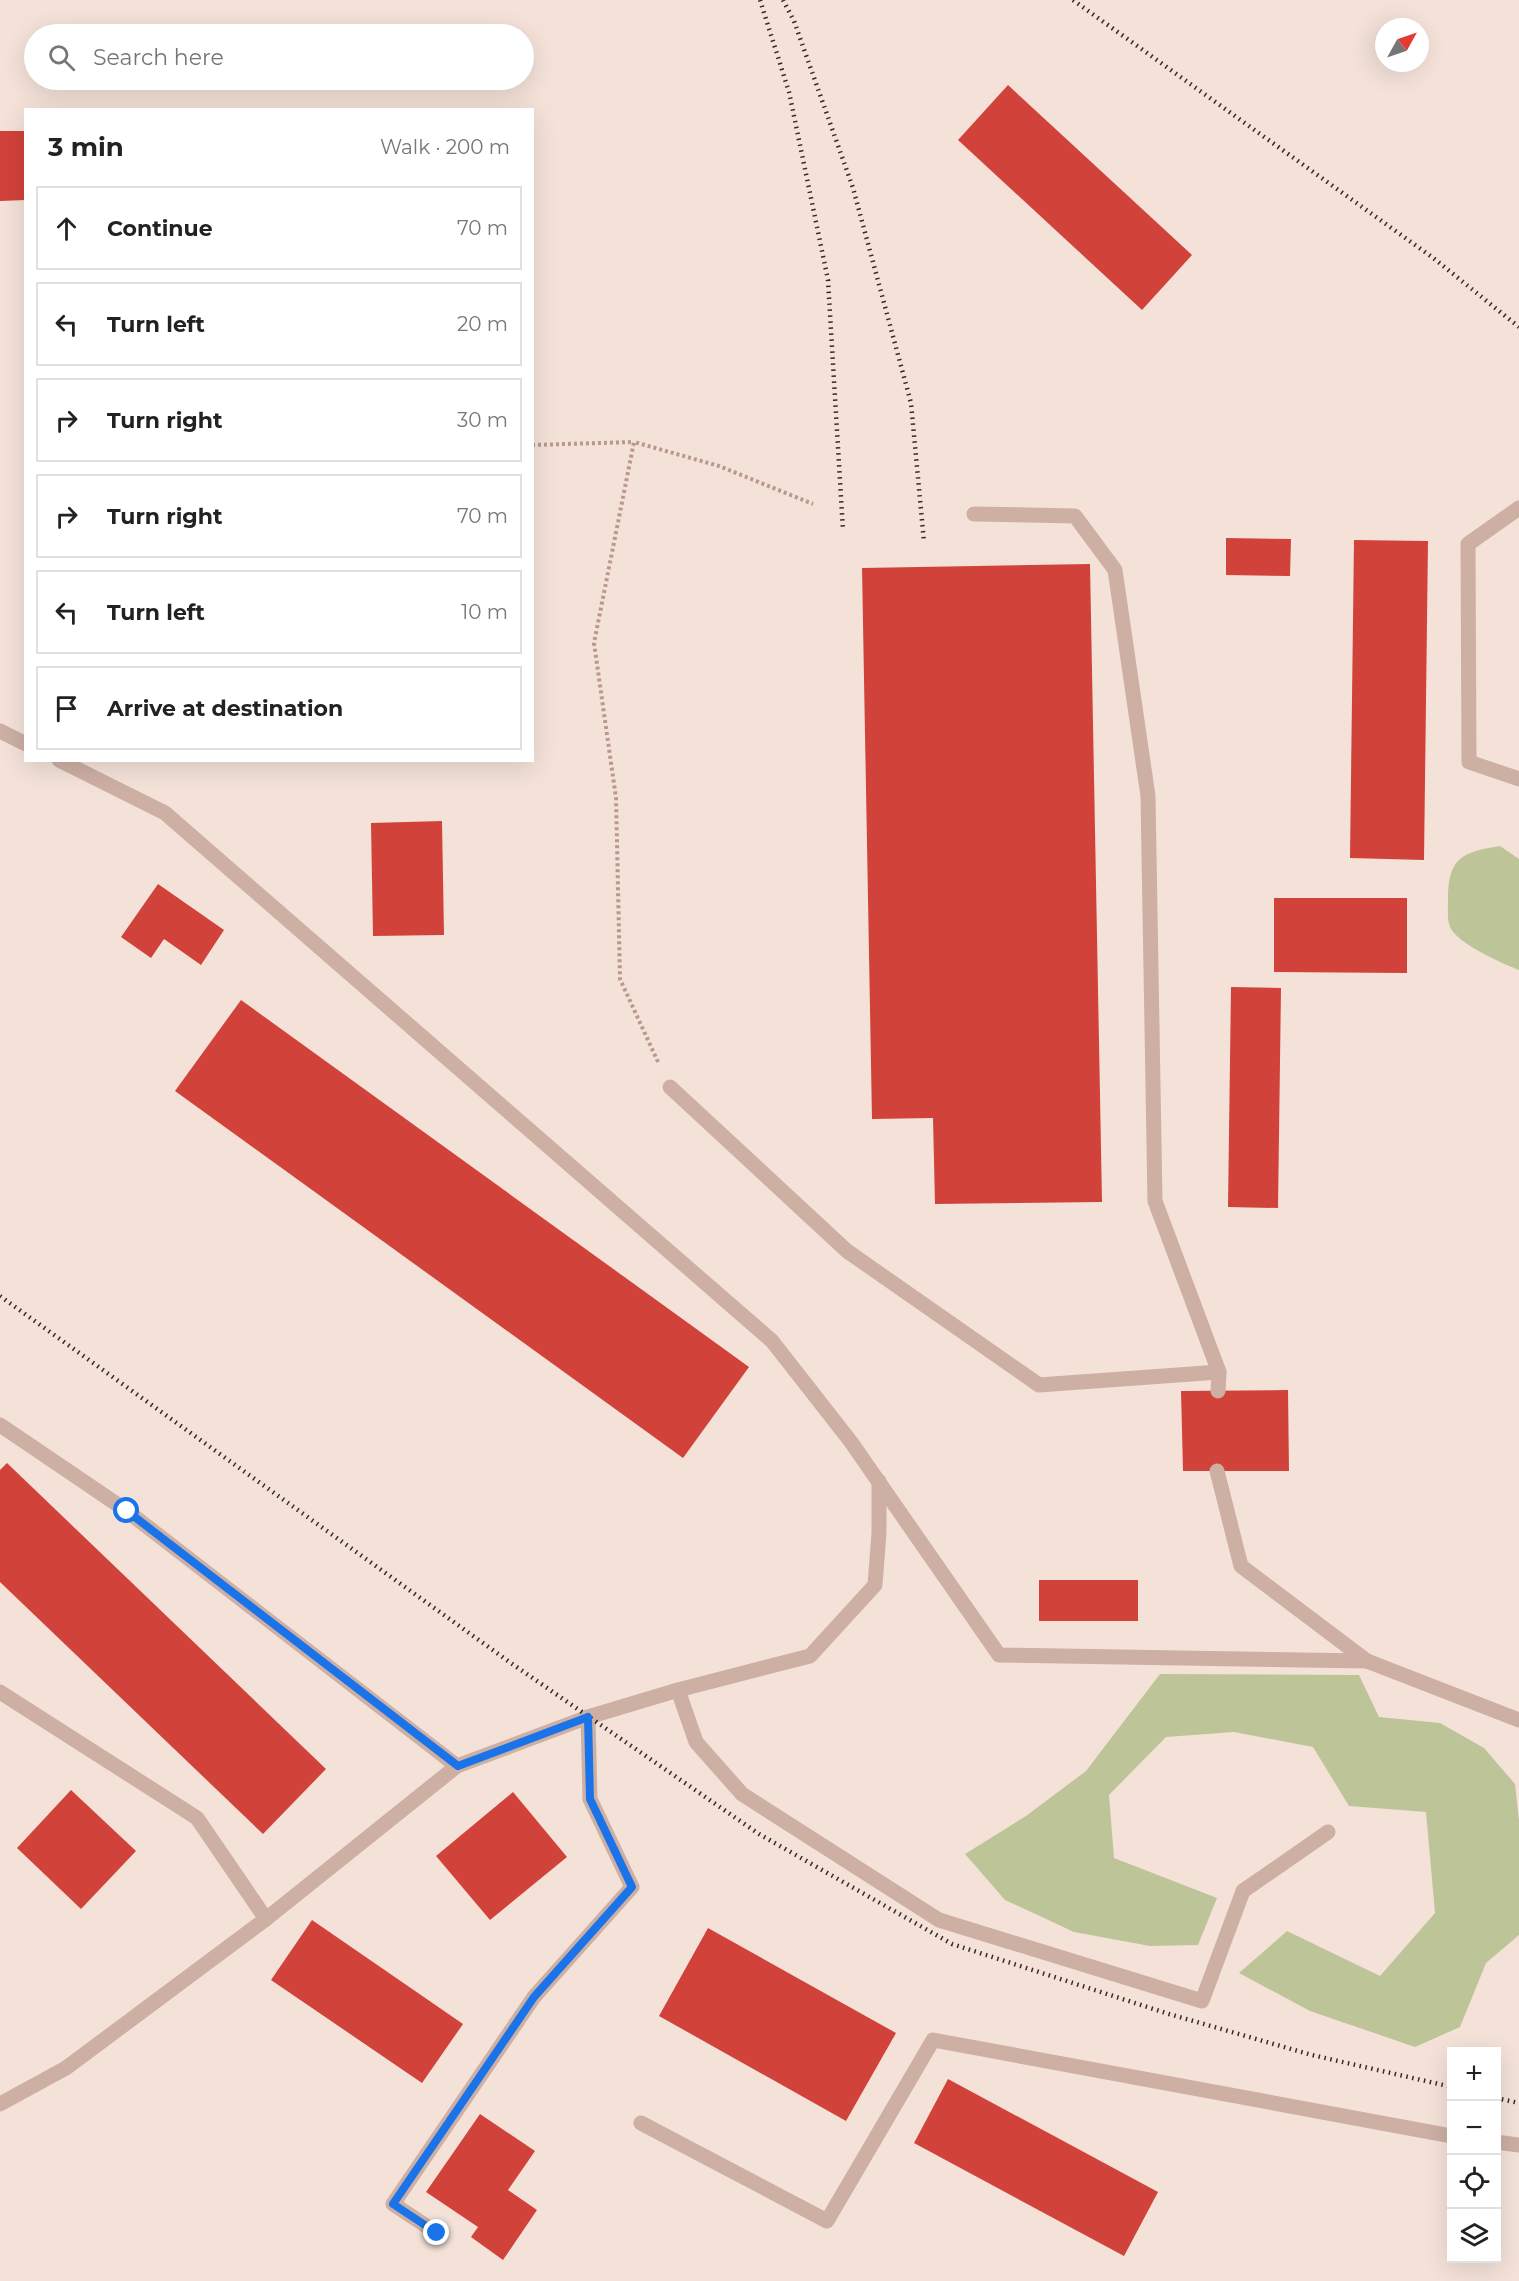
<!DOCTYPE html>
<meta charset="utf-8">
<style>
body{margin:0;font-family:Montserrat,sans-serif;background:#f2f2f2;color:#222}
.controls{position:absolute;right:18px;bottom:18px;display:grid;overflow:hidden;border-radius:0px;box-shadow:0 6px 24px #0002}
.controls button{width:54px;height:54px;display:grid;place-items:center;padding:0;border:0;border-bottom:2px solid #e0e0e0;background:#fff;color:#222;font:30px sans-serif}
.compass{position:absolute;left:1375px;top:18px;width:54px;height:54px;border-radius:50%;background:#fff;box-shadow:0 6px 24px #0002;rotate:50deg}
.stop{position:absolute;width:18px;height:18px;margin:-14px;border:4px solid #1a73e8;border-radius:50%;background:#fff}
.stop.end{background:#1a73e8;border-color:#fff;box-shadow:0 2px 6px #0008}
.list{margin:0;padding:0;list-style:none}
h2{display:flex;justify-content:space-between;align-items:center;height:78px;margin:0;padding:0 24px;font-size:26px}
h2 small{font-size:20px;font-weight:400;color:#767676}
.list li{display:grid;grid-template-columns:39px 1fr auto;gap:18px;align-items:center;box-sizing:border-box;height:84px;margin:0 12px 12px;padding:0 12px;border:2px solid #e0e0e0;border-radius:0px}
.list b{display:block;font-size:22px;white-space:nowrap}
.list em{font-size:20px;font-style:normal;color:#767676}
.icon{flex:none;width:33px;height:33px;fill:none;stroke:currentColor;stroke-width:2;stroke-linecap:round;stroke-linejoin:round}
.map{position:relative;flex:none;width:1519px;height:2281px;overflow:hidden}
.search{position:absolute;background:#fff;box-shadow:0 6px 24px #0002;left:24px;top:24px;width:510px;height:66px;display:flex;align-items:center;gap:15px;box-sizing:border-box;padding:0 21px;border-radius:33px;color:#767676;font-size:22px}
.panel{position:absolute;background:#fff;box-shadow:0 6px 24px #0002;left:24px;top:108px;width:510px;height:654px;border-radius:0px}
.map>svg:first-child{display:block}
.green{fill:#bdc498}
.building{fill:#d1423a}
.lines{fill:none;stroke-linecap:round;stroke-linejoin:round}
.path{stroke:#b9988e;stroke-width:4;stroke-dasharray:3 3;stroke-linecap:butt}
.service{stroke:#cdafa4;stroke-width:15}
.rail{stroke:#372926;stroke-width:4.5;stroke-dasharray:1.5 4.5;stroke-linecap:butt}
.route{stroke:#1a73e8;stroke-width:8}
</style>
<div class="map">
<svg width="1519" height="2281" viewBox="0 0 1519 2281">
<rect width="100%" height="100%" fill="#f4e2d9"/>
<!-- green -->
<g class="green">
<path d="M1500 846 1519 859V970C1501 963 1458 944 1450 927 1447 920 1448 907 1448 899 1448 858 1462 852 1500 846Z"/>
<polygon points="1160,1674 1359,1675 1379,1717 1440,1723 1484,1748 1515,1784 1519,1820 1519,1935 1486,1963 1460,2027 1415,2047 1310,2011 1239,1973 1287,1931 1380,1976 1435,1913 1426,1812 1349,1806 1313,1747 1234,1732 1166,1737 1109,1795 1114,1858 1217,1898 1198,1945 1150,1946 1074,1932 1005,1900 965,1854 1026,1816 1086,1771"/>
</g>
<!-- building -->
<g class="building">
<polygon points="1008,85 1192,255 1142,310 958,140"/>
<polygon points="0,131 25,131 26,200 0,201"/>
<polygon points="1226,538 1291,539 1290,576 1226,575"/>
<polygon points="1354,540 1428,541 1424,860 1350,858"/>
<polygon points="1090,564 1102,1202 935,1204 933,1118 872,1119 862,568"/>
<polygon points="442,821 444,935 373,936 371,823"/>
<polygon points="158,884 224,930 201,965 164,939 151,958 121,937"/>
<polygon points="1274,898 1407,898 1407,973 1274,972"/>
<polygon points="1231,987 1281,988 1278,1208 1228,1207"/>
<polygon points="241,1000 749,1367 683,1458 175,1091"/>
<polygon points="1288,1390 1289,1471 1183,1471 1181,1391"/>
<polygon points="7,1463 326,1769 263,1834 0,1582 0,1470"/>
<rect x="1039" y="1580" width="99" height="41"/>
<polygon points="71,1790 136,1851 81,1909 17,1848"/>
<polygon points="513,1792 567,1857 490,1920 436,1856"/>
<polygon points="312,1920 463,2024 422,2083 271,1980"/>
<polygon points="708,1928 896,2033 846,2121 659,2016"/>
<polygon points="948,2079 1158,2192 1124,2256 914,2143"/>
<polygon points="480,2114 535,2151 508,2190 537,2210 503,2260 471,2237 478,2227 426,2192"/>
</g>
<g class="lines">
<!-- path -->
<g class="path">
<polyline points="532,445 634,442"/>
<polyline points="658,1062 620,979 616,798 594,643 634,442 719,466 813,504"/>
</g>
<!-- service -->
<g class="service">
<polyline points="1519,508 1468,544 1469,762 1519,779"/>
<polyline points="974,514 1075,516 1115,570 1148,796 1155,1201 1219,1372 1218,1391"/>
<polyline points="0,731 26,744"/>
<polyline points="59,760 165,813 772,1341 851,1442 999,1655 1367,1661 1519,1720"/>
<polyline points="670,1087 847,1251 1039,1385 1219,1372"/>
<polyline points="0,1425 127,1511 457,1766"/>
<polyline points="1217,1471 1241,1566 1367,1661"/>
<polyline points="678,1690 696,1742 742,1794 939,1920 1202,2001 1243,1891 1328,1832"/>
<polyline points="0,1692 197,1818 266,1919"/>
<polyline points="0,2104 66,2068 266,1919 457,1766 588,1717 678,1690 810,1656 875,1585 879,1533 879,1481"/>
<polyline points="641,2123 827,2221 933,2040 1452,2136"/>
<polyline points="1496,2142 1519,2145"/>
<polyline points="437,2233 393,2204 534,1997 632,1887 590,1799 588,1717"/>
</g>
<!-- rail -->
<g class="rail">
<polyline points="760,0 789,92 828,280 843,531"/>
<polyline points="783,0 794,21 853,188 911,403 924,542"/>
<polyline points="1073,0 1432,257 1519,327"/>
<polyline points="0,1296 508,1661 759,1834 952,1944 1169,2014 1312,2055 1452,2087"/>
<polyline points="1496,2098 1519,2103"/>
</g>
</g>
<g class="lines">
<!-- route -->
<polyline class="route" points="127,1511 458,1766 588,1717 590,1799 632,1887 534,1997 393,2204 437,2233"/>
</g>
</svg>
<div class="controls">
<button>+</button>
<button>−</button>
<button><svg class="icon" aria-label="locate" viewBox="0 0 24 24"><circle cx="12" cy="12" r="6"/><path d="M12 2v4M12 18v4M2 12h4M18 12h4"/></svg></button>
<button><svg class="icon" aria-label="layers" viewBox="0 0 24 24"><path d="M12 4l9 5-9 5-9-5zM3 14l9 5 9-5"/></svg></button>
</div>
<svg class="compass" viewBox="-18 -18 36 36"><path d="M0-13l5 13h-10z" fill="#e53935"/><path d="M0 13l5-13h-10z" fill="#767676"/></svg>
<div class="stop" style="left:127px;top:1511px"></div>
<div class="stop end" style="left:437px;top:2233px"></div>
<div class="search"><svg class="icon" aria-label="search" viewBox="0 0 24 24"><circle cx="10" cy="10" r="6"/><path d="M15 15l6 6"/></svg>Search here</div>
<section class="panel">
<h2>3 min<small>Walk · 200 m</small></h2>
<ul class="list">
<li><svg class="icon" aria-label="ahead" viewBox="0 0 24 24"><path d="M12 20V5M6 11l6-6 6 6"/></svg><div><b>Continue</b></div><em>70 m</em></li>
<li><svg class="icon" aria-label="left" viewBox="0 0 24 24"><path d="M17 20v-9H6M10 6l-5 5 5 5"/></svg><div><b>Turn left</b></div><em>20 m</em></li>
<li><svg class="icon" aria-label="right" viewBox="0 0 24 24"><path d="M7 20v-9h11M14 6l5 5-5 5"/></svg><div><b>Turn right</b></div><em>30 m</em></li>
<li><svg class="icon" aria-label="right" viewBox="0 0 24 24"><path d="M7 20v-9h11M14 6l5 5-5 5"/></svg><div><b>Turn right</b></div><em>70 m</em></li>
<li><svg class="icon" aria-label="left" viewBox="0 0 24 24"><path d="M17 20v-9H6M10 6l-5 5 5 5"/></svg><div><b>Turn left</b></div><em>10 m</em></li>
<li><svg class="icon" aria-label="arrive" viewBox="0 0 24 24"><path d="M6 21V4h12l-3 4 3 4H6"/></svg><div><b>Arrive at destination</b></div></li>
</ul>
</section>
</div>
